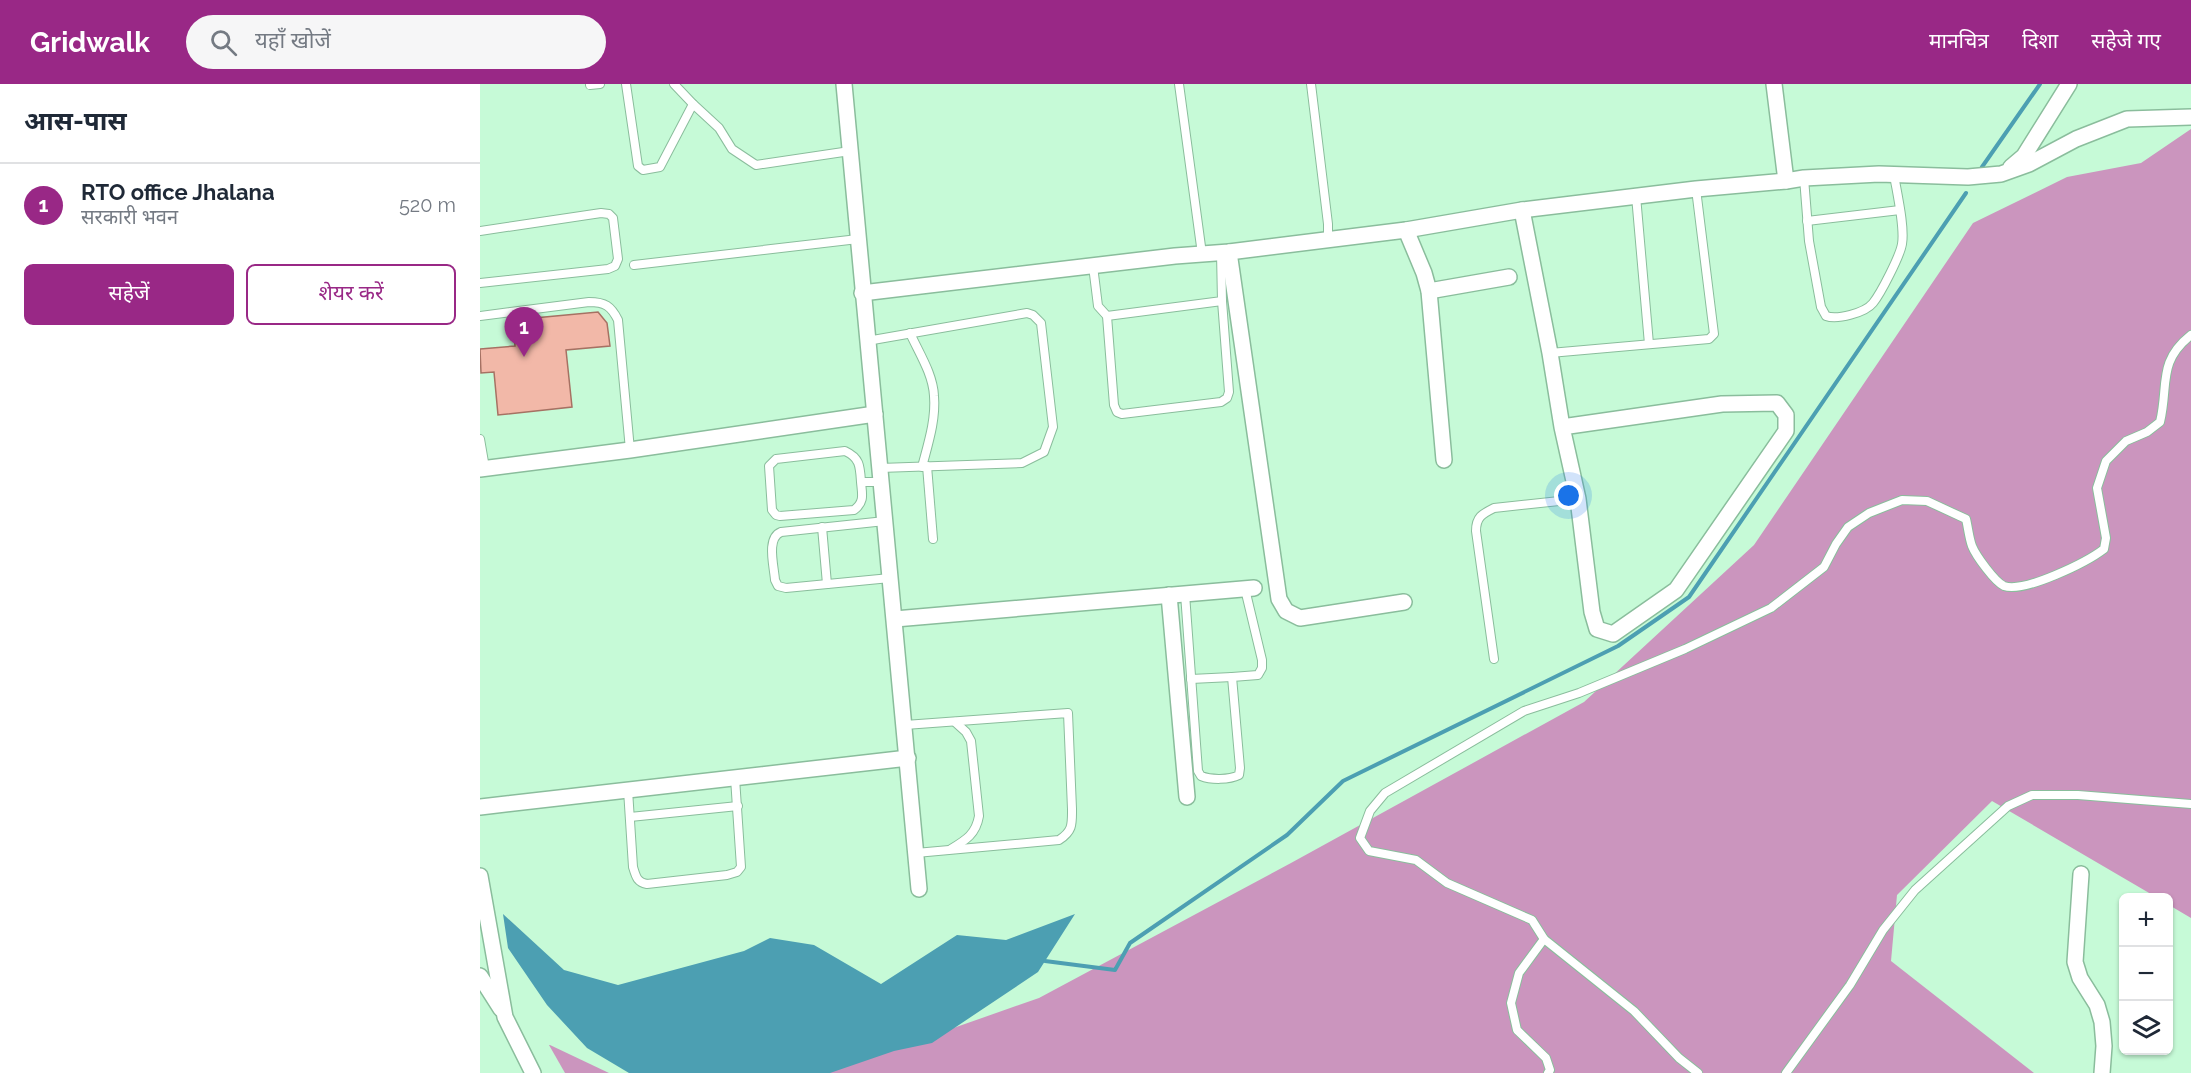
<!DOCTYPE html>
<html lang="hi">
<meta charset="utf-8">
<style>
body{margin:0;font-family:Raleway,"Noto Sans Devanagari",sans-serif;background:#f6f6f7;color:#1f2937}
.controls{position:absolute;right:18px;bottom:18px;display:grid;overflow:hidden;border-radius:9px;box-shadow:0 2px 4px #0004}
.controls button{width:54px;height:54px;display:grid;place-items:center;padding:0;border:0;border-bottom:2px solid #e0e1e3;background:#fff;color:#1f2937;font:30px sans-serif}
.you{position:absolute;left:1089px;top:412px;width:21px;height:21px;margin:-15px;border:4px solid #fff;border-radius:50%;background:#1a73e8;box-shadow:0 0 0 9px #1a73e833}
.badge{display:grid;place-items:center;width:39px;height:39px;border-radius:50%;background:#992886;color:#fff;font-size:20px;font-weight:700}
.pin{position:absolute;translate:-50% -50px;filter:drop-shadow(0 2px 3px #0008)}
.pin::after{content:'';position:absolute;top:32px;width:21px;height:18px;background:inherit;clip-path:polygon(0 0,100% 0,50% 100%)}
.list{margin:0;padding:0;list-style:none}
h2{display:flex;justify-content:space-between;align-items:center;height:78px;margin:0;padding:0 24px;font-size:26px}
h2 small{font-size:20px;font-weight:400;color:#747a83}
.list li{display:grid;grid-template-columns:39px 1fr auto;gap:18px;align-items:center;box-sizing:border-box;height:84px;padding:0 24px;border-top:2px solid #e0e1e3}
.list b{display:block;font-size:22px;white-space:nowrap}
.list p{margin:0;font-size:20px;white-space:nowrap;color:#747a83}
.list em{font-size:20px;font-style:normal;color:#747a83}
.actions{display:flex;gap:12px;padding:18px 24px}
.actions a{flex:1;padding:14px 0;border:2px solid #992886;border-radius:9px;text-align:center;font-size:21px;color:#992886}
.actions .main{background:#992886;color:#fff}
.icon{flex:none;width:33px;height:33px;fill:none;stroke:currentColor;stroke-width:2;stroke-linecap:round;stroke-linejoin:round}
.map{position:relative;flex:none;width:1711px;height:989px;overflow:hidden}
header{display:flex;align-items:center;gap:36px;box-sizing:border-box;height:84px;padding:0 30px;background:#992886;color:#fff}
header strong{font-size:28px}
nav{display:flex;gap:33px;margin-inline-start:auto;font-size:21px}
.search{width:420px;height:54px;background:#f6f6f7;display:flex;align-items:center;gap:15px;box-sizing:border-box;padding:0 21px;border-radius:33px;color:#747a83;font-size:22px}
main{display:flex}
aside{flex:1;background:#fff}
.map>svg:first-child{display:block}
.forest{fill:#cb95be}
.water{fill:#4c9fb2}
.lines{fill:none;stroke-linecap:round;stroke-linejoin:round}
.stream{stroke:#4c9fb2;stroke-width:4}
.building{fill:#f2b8a8;stroke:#a67163;stroke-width:1.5}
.lane-casing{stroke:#8abd9c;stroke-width:10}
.street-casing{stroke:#8abd9c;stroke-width:18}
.lane{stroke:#fff;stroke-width:8}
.street{stroke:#fff;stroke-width:15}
</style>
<header>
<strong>Gridwalk</strong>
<div class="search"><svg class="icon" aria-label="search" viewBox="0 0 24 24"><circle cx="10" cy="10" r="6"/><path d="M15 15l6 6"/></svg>यहाँ खोजें</div>
<nav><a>मानचित्र</a><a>दिशा</a><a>सहेजे गए</a></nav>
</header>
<main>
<aside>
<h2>आस-पास<small></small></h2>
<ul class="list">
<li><span class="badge">1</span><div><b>RTO office Jhalana</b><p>सरकारी भवन</p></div><em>520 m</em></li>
</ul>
<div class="actions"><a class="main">सहेजें</a><a>शेयर करें</a></div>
</aside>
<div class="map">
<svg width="1711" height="989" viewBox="0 0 1711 989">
<rect width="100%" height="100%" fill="#c6fad7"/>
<!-- forest -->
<g class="forest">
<polygon points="1711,45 1711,834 1689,821 1688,814 1676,813 1512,717 1417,811 1411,877 1554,989 345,989 559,914 811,779 1104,618 1274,461 1493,139 1587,93 1661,79"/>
<polygon points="69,961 70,961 129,989 85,989"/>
</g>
<!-- water -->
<polygon class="water" points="23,830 84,886 138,901 264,867 290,854 334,861 401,900 477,851 526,856 595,830 558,888 452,959 414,967 350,989 149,989 107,964 67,921 28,864"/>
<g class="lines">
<!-- stream -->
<g class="stream">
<polyline points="1502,83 1560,0"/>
<polyline points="565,877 635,886 650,859 807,751 863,697 1138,562 1209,513 1486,109"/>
</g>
</g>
<!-- building -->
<polygon class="building" points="118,228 127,239 130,262 86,266 92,323 18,331 14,288 1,289 0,265 35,262 33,236"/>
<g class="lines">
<defs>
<g id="lane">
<polyline points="146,0 158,82 163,86 180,83 213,20"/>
<polyline points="194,0 213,20 239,44 252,65 276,81 370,67"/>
<polyline points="699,0 722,170"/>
<polyline points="831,0 848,140 848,156"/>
<polyline points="110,1 120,0"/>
<path d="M1324 94 1329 157 1341 223 1346 232C1357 236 1385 229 1393 219 1401 209 1420 172 1422 160 1425 143 1417 109 1414 91"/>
<polyline points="1156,112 1169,260"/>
<polyline points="1327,137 1420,126"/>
<polyline points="0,147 121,129 129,130 133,134 138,175 135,182 128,185 0,199"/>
<polyline points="154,181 378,155"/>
<polyline points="613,182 618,222 627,232 634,321 637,328 642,330 741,318 747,314 749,308 742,217"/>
<path d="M0 232 109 218C125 218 131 222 138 236L150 366"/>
<polyline points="627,232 742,217 741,169"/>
<path d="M430 249C439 269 453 290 454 312 456 336 448 360 442 383"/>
<polyline points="387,257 547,229 553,231 561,239 573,343 564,368 542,379 400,384"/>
<polyline points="1070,269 1229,255 1234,250 1216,105"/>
<polyline points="0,355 5,384"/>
<polyline points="447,382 453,455"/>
<path d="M381 398C382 410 385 418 374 426L300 432 296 431 292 426 289 382 296 375 365 367C380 374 380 382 381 398H402"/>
<path d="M405 437 301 448C286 454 294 482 295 496L298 502 306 504 410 494"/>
<polyline points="342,443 347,500"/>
<path d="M705 510 718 687 721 692C731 696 749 696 759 691L760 684 752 593 778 591 782 584V576L765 505"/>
<path d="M1014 575 996 447C996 433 1002 430 1014 424L1098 415"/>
<polyline points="711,595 752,593"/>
<path d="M425 641 588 629 592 725C592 740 593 747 579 756L436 769"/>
<path d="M148 706 153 783C156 793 157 798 167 800L247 791 257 788 261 783 255 694"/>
<polyline points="150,733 258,722"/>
<path d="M471 765C486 756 496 750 499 732L491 657 486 648 475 638"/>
<polyline points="1064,855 1039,889 1031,919 1037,946 1066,974 1070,986 1068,989"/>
<path d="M1218 989 1199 974 1154 927 1064 855 1052 836 967 799 936 776 889 767 880 754 890 727 905 709 1044 627 1099 609 1205 565 1291 524 1344 483 1356 460 1368 443 1389 429 1422 416 1447 417 1486 435C1488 443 1489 454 1492 462 1496 472 1515 498 1524 502 1545 509 1607 478 1624 465L1626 454 1617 404 1626 377 1646 357 1667 348 1680 338C1689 301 1677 278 1711 251"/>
<polyline points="1306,989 1370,901 1403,846 1435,806 1528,722 1552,711 1598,711 1711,720"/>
</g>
<g id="street">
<polyline points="364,0 439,805"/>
<polyline points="1531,83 1544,72 1589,0"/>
<polyline points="1306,97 1324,94 1399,90 1488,93 1521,90 1549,80 1596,55 1647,35 1711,33"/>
<polyline points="1042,126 1070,269 1082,343 1098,415 1112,528 1117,545 1133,550 1196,506 1306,347 1306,331 1297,319 1242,320 1082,343"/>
<polyline points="926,146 944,189 949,207 964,376"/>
<polyline points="749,168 799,515 806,527 820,534 924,518"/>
<polyline points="949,207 1029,193"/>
<polyline points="382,209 695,172 749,168 926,146 1042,126 1216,105 1306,97 1294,0"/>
<polyline points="0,385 150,366 395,330"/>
<polyline points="689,511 707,713"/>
<polyline points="415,535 774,504"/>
<polyline points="0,723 428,674"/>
<polyline points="1601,790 1595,878 1600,894 1617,921 1622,938 1624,962 1622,989"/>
<polyline points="0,792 25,933 53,989"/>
<polyline points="0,892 21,925"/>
</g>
</defs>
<!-- lane casing -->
<use href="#lane" class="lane-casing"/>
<!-- street casing -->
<use href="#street" class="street-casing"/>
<!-- lane -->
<use href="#lane" class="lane"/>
<!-- street -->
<use href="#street" class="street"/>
</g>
</svg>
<div class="controls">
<button>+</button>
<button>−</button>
<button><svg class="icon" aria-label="layers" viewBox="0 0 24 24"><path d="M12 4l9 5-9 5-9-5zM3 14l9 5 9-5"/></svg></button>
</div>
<div class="you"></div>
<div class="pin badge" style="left:44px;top:273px">1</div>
</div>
</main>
